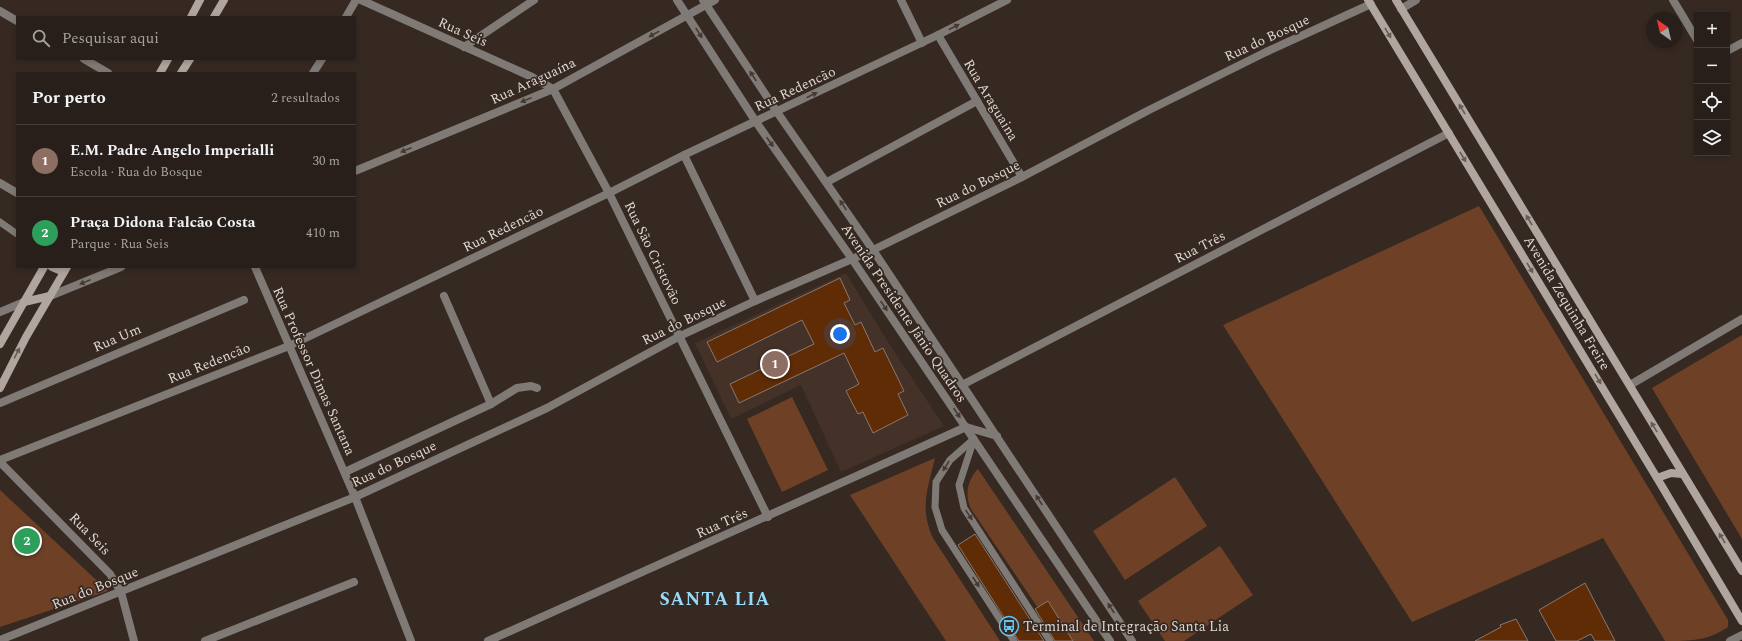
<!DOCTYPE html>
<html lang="pt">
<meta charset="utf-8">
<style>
body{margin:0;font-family:Spectral,serif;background:#342c27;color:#f1f3f6}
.controls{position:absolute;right:12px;top:12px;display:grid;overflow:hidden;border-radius:0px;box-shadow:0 2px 6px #0003}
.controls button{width:36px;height:36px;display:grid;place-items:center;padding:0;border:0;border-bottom:1px solid #443d39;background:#281f1a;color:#f1f3f6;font:20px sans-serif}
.compass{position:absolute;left:1646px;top:12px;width:36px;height:36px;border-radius:50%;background:#281f1a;box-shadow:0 2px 6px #0003;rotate:326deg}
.you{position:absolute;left:840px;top:334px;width:14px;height:14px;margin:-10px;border:3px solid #fff;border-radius:50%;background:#1a73e8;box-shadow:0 0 0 6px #1a73e833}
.badge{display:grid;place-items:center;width:26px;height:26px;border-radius:50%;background:#67c4f0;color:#fff;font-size:13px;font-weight:700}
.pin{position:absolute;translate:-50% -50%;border:2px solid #fff;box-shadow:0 1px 4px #0006}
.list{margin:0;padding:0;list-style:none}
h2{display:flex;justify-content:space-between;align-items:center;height:52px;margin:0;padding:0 16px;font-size:17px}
h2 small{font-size:13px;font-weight:400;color:#a5a2a2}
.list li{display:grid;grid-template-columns:26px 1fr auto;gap:12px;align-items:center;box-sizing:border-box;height:72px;padding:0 16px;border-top:1px solid #443d39}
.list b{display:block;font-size:15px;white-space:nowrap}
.list p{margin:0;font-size:13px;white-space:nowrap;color:#a5a2a2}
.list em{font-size:13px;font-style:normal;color:#a5a2a2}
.icon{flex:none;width:22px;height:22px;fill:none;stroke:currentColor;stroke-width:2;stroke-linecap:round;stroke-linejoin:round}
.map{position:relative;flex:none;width:1742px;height:641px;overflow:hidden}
.search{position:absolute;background:#281f1a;box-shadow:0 2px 6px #0003;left:16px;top:16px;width:340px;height:44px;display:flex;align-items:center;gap:10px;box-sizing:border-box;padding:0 14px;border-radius:0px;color:#a5a2a2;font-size:15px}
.panel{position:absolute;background:#281f1a;box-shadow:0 2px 6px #0003;left:16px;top:72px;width:340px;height:196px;border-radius:0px}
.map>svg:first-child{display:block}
.built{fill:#443127}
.green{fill:#6e4127}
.building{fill:#602c05;stroke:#887971}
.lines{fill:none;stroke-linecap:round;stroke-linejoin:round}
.service{stroke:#807a76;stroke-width:7}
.minor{stroke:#807a76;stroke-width:8}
.tertiary{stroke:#807a76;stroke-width:8}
.secondary{stroke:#b0a59f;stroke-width:8}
.oneway{fill:#453933}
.oneway2{fill:#675b54}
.labels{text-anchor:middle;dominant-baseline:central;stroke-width:3.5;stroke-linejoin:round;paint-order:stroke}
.street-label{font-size:14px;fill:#ded6d1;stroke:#362922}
.poi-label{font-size:14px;fill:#ded6d1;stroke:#362922;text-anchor:start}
.district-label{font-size:18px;font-weight:bold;letter-spacing:1px;fill:#98dafa;stroke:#362922}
</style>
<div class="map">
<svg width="1742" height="641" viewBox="0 0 1742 641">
<rect width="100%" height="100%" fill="#362922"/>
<!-- built -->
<polygon class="built" points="846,273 888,342 944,426 841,472 801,385 731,419 695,343"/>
<!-- green -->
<g class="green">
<path d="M1479 206 1728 620V627C1708 641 1690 641 1665 641L1603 538 1412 622 1223 325Z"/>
<polygon points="1742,335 1742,539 1652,388"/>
<polygon points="792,397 828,470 782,492 747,419"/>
<path d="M935 458C928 488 919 508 933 538L1000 641H946L850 495Z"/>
<path d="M978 469 1094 641H1073L1048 601 1038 608 971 509C964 495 968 479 978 469Z"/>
<polygon points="1175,477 1207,526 1125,580 1093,531"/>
<polygon points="0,490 108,591 0,627"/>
<polygon points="1220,546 1253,595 1184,641 1165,641 1138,601"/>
</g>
<!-- building -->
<g class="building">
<polygon points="840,278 850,300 844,303 855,325 861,322 875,352 883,348 904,391 898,394 908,415 873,433 863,412 858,414 846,391 859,384 844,353 739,403 730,384 814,344 802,320 717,362 707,342"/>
<polygon points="975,534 1044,641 1019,641 958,545"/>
<polygon points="1585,583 1615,641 1595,641 1591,634 1577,641 1556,641 1539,610"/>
<polygon points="1048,601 1073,641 1055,641 1035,609"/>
<polygon points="1516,619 1528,641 1475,641 1501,627 1500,625"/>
</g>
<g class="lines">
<!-- service -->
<g class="service">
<polyline points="0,222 17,234"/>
<polyline points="974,439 950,460 936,482 935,507 942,530 1014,641"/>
<polyline points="974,439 959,485 964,508 1050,641"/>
</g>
<!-- minor -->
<g class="minor">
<polyline points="361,0 532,77 553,89 609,193 768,517"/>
<polyline points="901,0 922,43"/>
<polyline points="1673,0 1697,40"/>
<polyline points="1401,9 1416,0"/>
<polyline points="0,11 17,21"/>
<polyline points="346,17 356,0"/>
<polyline points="938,35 1022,177"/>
<polyline points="464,47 534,0"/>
<polyline points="1727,51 1742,43"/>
<polyline points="84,59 108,73"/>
<polyline points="313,73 322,59"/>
<polyline points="684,155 755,301"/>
<polyline points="355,171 553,89 715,0"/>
<polyline points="827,182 977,101"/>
<polyline points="0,183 17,193"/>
<polyline points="255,267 355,497 411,641"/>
<polyline points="50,296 121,267"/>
<polyline points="444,296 491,404"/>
<polyline points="0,312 24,302"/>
<polyline points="962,385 1449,133"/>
<polyline points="1630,385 1742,319"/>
<polyline points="0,403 244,300"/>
<polyline points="0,460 289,346 609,193 684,155 938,35 1007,0"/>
<polyline points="0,462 110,574 121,592 134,641"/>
<polyline points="345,472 491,404 517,388 531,386 537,388"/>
<polyline points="0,640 355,497 547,408 680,336 755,301 873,250 1022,177 1149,110 1266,52 1371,4"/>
<polyline points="205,641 354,582"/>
<polyline points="488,641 966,427"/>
</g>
<!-- tertiary -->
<g class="tertiary">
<polyline points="677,0 756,122 852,259 1110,641"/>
<polyline points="703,0 777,112 873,250 1132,641"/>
<polyline points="966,427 997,436"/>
<polyline points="1730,641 1742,635"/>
</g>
<!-- secondary -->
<g class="secondary">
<polyline points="1368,0 1657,478 1742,621"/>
<polyline points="1396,0 1742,571"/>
<polyline points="191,17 200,0"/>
<polyline points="214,17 224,0"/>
<polyline points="160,73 168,59"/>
<polyline points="181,73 190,59"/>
<polyline points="52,267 64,272"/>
<polyline points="24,302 50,296"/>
<polyline points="0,344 44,267"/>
<polyline points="0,388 26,337 67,267"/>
<polyline points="1657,478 1671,473 1682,474"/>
</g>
</g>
<!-- one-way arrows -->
<defs><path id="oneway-solid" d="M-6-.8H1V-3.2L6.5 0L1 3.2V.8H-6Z"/></defs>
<g class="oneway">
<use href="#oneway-solid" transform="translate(954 27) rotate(-27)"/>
<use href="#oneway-solid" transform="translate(699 33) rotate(57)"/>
<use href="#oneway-solid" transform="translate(654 34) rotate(151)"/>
<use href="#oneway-solid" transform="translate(753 76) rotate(-123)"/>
<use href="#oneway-solid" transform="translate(812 95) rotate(-26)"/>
<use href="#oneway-solid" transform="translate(526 100) rotate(158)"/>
<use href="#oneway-solid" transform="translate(770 142) rotate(55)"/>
<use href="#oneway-solid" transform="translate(406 150) rotate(158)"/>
<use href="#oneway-solid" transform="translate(843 205) rotate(-124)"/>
<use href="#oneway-solid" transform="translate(85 282) rotate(158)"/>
<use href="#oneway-solid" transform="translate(884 306) rotate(56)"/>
<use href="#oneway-solid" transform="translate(957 413) rotate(56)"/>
<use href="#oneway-solid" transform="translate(946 466) rotate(122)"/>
<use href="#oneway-solid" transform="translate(1039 500) rotate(-123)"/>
<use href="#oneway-solid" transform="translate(969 515) rotate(56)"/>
<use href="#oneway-solid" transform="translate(976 582) rotate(57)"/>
<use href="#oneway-solid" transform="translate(1111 608) rotate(-123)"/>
</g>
<g class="oneway2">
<use href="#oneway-solid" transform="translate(1388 33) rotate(59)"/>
<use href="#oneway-solid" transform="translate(1462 109) rotate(-121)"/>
<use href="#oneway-solid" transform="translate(1463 157) rotate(59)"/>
<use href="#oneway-solid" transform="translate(1529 220) rotate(-121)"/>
<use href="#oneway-solid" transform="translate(1530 268) rotate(59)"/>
<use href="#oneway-solid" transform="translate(17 353) rotate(-62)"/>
<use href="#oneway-solid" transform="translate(1598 379) rotate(59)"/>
<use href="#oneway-solid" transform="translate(1654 427) rotate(-121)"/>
<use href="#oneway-solid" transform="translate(1722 538) rotate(-121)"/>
</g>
<!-- icons -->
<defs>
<symbol id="bus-ring" viewBox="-11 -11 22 22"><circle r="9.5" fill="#362922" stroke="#67c4f0" stroke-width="1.5"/><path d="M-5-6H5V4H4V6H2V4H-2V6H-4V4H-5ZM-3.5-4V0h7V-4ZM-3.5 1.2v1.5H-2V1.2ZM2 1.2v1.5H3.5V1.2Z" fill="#67c4f0"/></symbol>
</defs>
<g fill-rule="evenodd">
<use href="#bus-ring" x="998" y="615" width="22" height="22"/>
</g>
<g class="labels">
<!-- street labels -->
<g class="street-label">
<text transform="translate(463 32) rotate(24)">Rua Seis</text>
<text transform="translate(1267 38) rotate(-25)">Rua do Bosque</text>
<text transform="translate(533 81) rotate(-25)">Rua Araguaína</text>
<text transform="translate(795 89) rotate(-25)">Rua Redencão</text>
<text transform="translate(991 100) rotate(59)">Rua Araguaina</text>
<text transform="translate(978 184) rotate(-26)">Rua do Bosque</text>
<text transform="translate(503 229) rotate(-26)">Rua Redencão</text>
<text transform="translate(1200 247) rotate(-27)">Rua Três</text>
<text transform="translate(653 253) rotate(64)">Rua São Cristovão</text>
<text transform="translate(1567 303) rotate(59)">Avenida Zequinha Freire</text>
<text transform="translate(904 313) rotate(56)">Avenida Presidente Jânio Quadros</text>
<text transform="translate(684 321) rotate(-26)">Rua do Bosque</text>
<text transform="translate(117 338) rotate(-23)">Rua Um</text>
<text transform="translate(209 363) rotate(-22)">Rua Redencão</text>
<text transform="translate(314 371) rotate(66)">Rua Professor Dimas Santana</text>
<text transform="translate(394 464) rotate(-25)">Rua do Bosque</text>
<text transform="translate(722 523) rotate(-24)">Rua Três</text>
<text transform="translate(90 534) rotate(46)">Rua Seis</text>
<text transform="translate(95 588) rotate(-22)">Rua do Bosque</text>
</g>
<!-- poi labels -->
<g class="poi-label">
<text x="1023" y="626">Terminal de Integração Santa Lia</text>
</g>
<!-- district labels -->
<g class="district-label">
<text x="715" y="599">SANTA LIA</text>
</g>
</g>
</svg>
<div class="controls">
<button>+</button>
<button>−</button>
<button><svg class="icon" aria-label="locate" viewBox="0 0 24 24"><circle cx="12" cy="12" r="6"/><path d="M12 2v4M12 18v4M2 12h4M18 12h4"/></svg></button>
<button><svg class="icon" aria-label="layers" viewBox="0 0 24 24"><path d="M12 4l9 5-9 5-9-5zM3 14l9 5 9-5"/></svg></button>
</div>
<svg class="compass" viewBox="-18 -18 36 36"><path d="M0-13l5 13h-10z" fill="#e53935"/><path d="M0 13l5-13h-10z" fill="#a5a2a2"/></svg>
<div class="you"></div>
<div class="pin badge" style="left:775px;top:364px;background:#8d6e63">1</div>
<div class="pin badge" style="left:27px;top:541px;background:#2e9e5b">2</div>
<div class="search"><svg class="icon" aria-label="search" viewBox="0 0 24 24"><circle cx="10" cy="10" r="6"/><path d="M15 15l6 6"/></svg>Pesquisar aqui</div>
<section class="panel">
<h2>Por perto<small>2 resultados</small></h2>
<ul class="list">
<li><span class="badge" style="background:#8d6e63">1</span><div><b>E.M. Padre Angelo Imperialli</b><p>Escola · Rua do Bosque</p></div><em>30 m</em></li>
<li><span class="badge" style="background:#2e9e5b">2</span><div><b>Praça Didona Falcão Costa</b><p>Parque · Rua Seis</p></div><em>410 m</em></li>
</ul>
</section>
</div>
